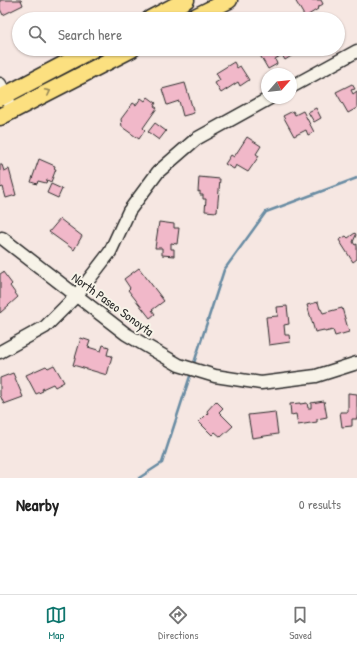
<!DOCTYPE html>
<style>
body{margin:0;font-family:"Patrick Hand",sans-serif;background:#f2f2f2;color:#222}
.compass{position:absolute;left:261px;top:68px;width:36px;height:36px;border-radius:50%;background:#fff;box-shadow:0 1px 3px #0004;rotate:63deg}
.list{margin:0;padding:0;list-style:none}
h2{display:flex;justify-content:space-between;align-items:center;height:52px;margin:0;padding:0 16px;font-size:17px}
h2 small{font-size:13px;font-weight:400;color:#767676}
.icon{flex:none;width:22px;height:22px;fill:none;stroke:currentColor;stroke-width:2;stroke-linecap:round;stroke-linejoin:round}
.map{position:relative;flex:none;width:357px;height:478px;overflow:hidden}
.search{position:absolute;background:#fff;box-shadow:0 1px 3px #0004;left:12px;right:12px;top:12px;height:44px;display:flex;align-items:center;gap:10px;box-sizing:border-box;padding:0 14px;border-radius:22px;color:#767676;font-size:15px}
.sheet{height:116px;background:#fff}
nav{display:flex;justify-content:space-around;align-items:center;box-sizing:border-box;height:56px;border-top:1px solid #e0e0e0;background:#fff;font-size:11px;color:#767676}
nav a{display:grid;justify-items:center;gap:2px}
nav .on{color:#0f766e}
.map>svg:first-child{display:block}
.lines{fill:none;stroke-linecap:round;stroke-linejoin:round}
.stream{stroke:#698ca3;stroke-width:2.5}
.building{fill:#f1b8c9;stroke:#2b2b2b}
.minor-casing{stroke:#2b2b2b;stroke-width:15}
.major-casing{stroke:#2b2b2b;stroke-width:19}
.minor{stroke:#f7f3e8;stroke-width:12}
.major{stroke:#fce080;stroke-width:16}
.oneway{stroke:#948656}
.labels{text-anchor:middle;dominant-baseline:central;stroke-width:4;stroke-linejoin:round;paint-order:stroke}
.street-label{font-size:13px;fill:#2b2b2b;stroke:#f7f3e8}
</style>
<div class="map">
<svg width="357" height="478" viewBox="0 0 357 478">
<rect width="100%" height="100%" fill="#f6e7e2"/>
<filter id="ink" filterUnits="userSpaceOnUse"><feTurbulence type="fractalNoise" baseFrequency=".025" numOctaves="2"/><feDisplacementMap in="SourceGraphic" scale="8" xChannelSelector="R" yChannelSelector="G"/><feConvolveMatrix kernelMatrix="1 2 1 2 8 2 1 2 1" color-interpolation-filters="sRGB"/></filter>
<g filter="url(#ink)">
<g class="lines">
<!-- stream -->
<g class="stream">
<polyline points="193,366 224,270 266,212 357,178"/>
<polyline points="139,478 162,463 191,373"/>
</g>
</g>
<!-- building -->
<g class="building">
<polygon points="0,0 21,0 23,5 3,15 0,9"/>
<polygon points="295,0 321,0 323,4 317,8 318,9 305,17"/>
<polygon points="259,49 278,49 279,52 284,49 290,49 293,55 285,60 282,55 275,59 277,64 268,69 257,50"/>
<polygon points="234,62 237,68 240,66 249,80 240,86 238,82 221,93 215,83 220,80 216,73"/>
<polygon points="185,83 194,113 183,116 179,101 167,105 162,89"/>
<polygon points="352,84 355,89 351,90 353,94 357,91 357,108 348,113 336,92"/>
<polygon points="148,97 156,103 154,106 157,108 143,128 145,130 139,139 122,127 121,119 133,103 136,105 141,98 145,101"/>
<polygon points="316,108 321,118 314,122 308,112"/>
<polygon points="293,111 295,115 303,111 314,132 308,135 306,130 294,136 283,116"/>
<polygon points="155,123 166,131 159,140 148,132"/>
<polygon points="247,137 261,146 256,154 259,156 248,172 236,165 234,169 225,164 231,155 234,157"/>
<polygon points="39,159 55,166 54,169 56,169 51,182 47,180 46,183 38,181 37,184 31,182"/>
<polygon points="0,165 2,165 4,171 9,169 16,195 6,198 3,187 0,188"/>
<polygon points="199,177 220,179 217,212 205,211 206,199 203,199 203,195 200,195 200,191 198,192"/>
<polygon points="51,184 62,189 58,198 47,193"/>
<polygon points="60,219 82,236 74,250 49,232"/>
<polygon points="159,222 174,224 174,228 179,228 177,244 171,243 171,249 174,249 174,256 162,255 162,248 155,248"/>
<polygon points="355,233 356,235 353,242 355,245 357,244 357,259 353,262 339,240 346,236 348,238"/>
<polygon points="139,268 164,301 152,310 155,314 150,318 128,290 130,288 124,279"/>
<polygon points="3,272 12,284 10,286 18,297 0,313 0,274"/>
<polygon points="318,302 320,309 321,309 323,313 342,308 349,332 335,336 333,330 325,332 324,330 315,332 307,305"/>
<polygon points="287,306 289,324 284,325 285,335 289,335 290,342 269,345 266,317 278,316 277,307"/>
<polygon points="81,338 90,341 88,347 101,351 103,345 109,347 107,355 112,356 107,375 73,365"/>
<polygon points="54,365 64,382 55,387 53,384 42,389 43,391 36,394 26,375 46,366 48,368"/>
<polygon points="13,373 23,397 4,404 0,395 0,378"/>
<polygon points="348,393 357,394 357,419 352,419 352,426 342,427 340,412 348,412"/>
<polygon points="216,401 223,408 219,412 233,426 221,437 215,432 212,435 199,422 208,413 207,411"/>
<polygon points="324,401 327,417 317,419 317,422 298,425 296,414 291,415 290,404 300,403 300,404 307,403 308,408 311,408 311,403"/>
<polygon points="275,412 278,434 252,438 248,415"/>
</g>
<g class="lines">
<defs>
<g id="minor">
<polyline points="0,84 9,102"/>
<polyline points="291,87 357,51"/>
<polyline points="2,238 126,334 179,365 215,376 261,383 316,376 357,363"/>
<polyline points="0,352 45,327 77,295 110,252 129,211 158,172 196,139 270,98"/>
</g>
<g id="major">
<polyline points="150,19 186,0"/>
<polyline points="191,19 229,0"/>
<polyline points="0,98 93,49"/>
<polyline points="0,117 132,49"/>
</g>
</defs>
<!-- minor casing -->
<use href="#minor" class="minor-casing"/>
<!-- major casing -->
<use href="#major" class="major-casing"/>
<!-- minor -->
<use href="#minor" class="minor"/>
<!-- major -->
<use href="#major" class="major"/>
</g>
<!-- one-way arrows -->
<defs><path id="oneway-chevron" d="M-2-3.5L2.5 0L-2 3.5" fill="none" stroke-width="1.6" stroke-linecap="round" stroke-linejoin="round"/></defs>
<use class="oneway" href="#oneway-chevron" transform="translate(48 92) rotate(-27)"/>
</g>
<g class="labels">
<!-- street labels -->
<g class="street-label">
<text transform="translate(113 304) rotate(36)">North Paseo Sonoyta</text>
</g>
</g>
</svg>
<svg class="compass" viewBox="-18 -18 36 36"><path d="M0-13l5 13h-10z" fill="#e53935"/><path d="M0 13l5-13h-10z" fill="#767676"/></svg>
<div class="search"><svg class="icon" aria-label="search" viewBox="0 0 24 24"><circle cx="10" cy="10" r="6"/><path d="M15 15l6 6"/></svg>Search here</div>
</div>
<section class="sheet">
<h2>Nearby<small>0 results</small></h2>
<ul class="list">
</ul>
</section>
<nav>
<a class="on"><svg class="icon" aria-label="map" viewBox="0 0 24 24"><path d="M3 6l6-2 6 2 6-2v14l-6 2-6-2-6 2zM9 4v14M15 6v14"/></svg>Map</a>
<a><svg class="icon" aria-label="directions" viewBox="0 0 24 24"><path d="M12 3l9 9-9 9-9-9zM9 14v-3h6M13 9l2 2-2 2"/></svg>Directions</a>
<a><svg class="icon" aria-label="saved" viewBox="0 0 24 24"><path d="M7 4h10v16l-5-4-5 4z"/></svg>Saved</a>
</nav>
